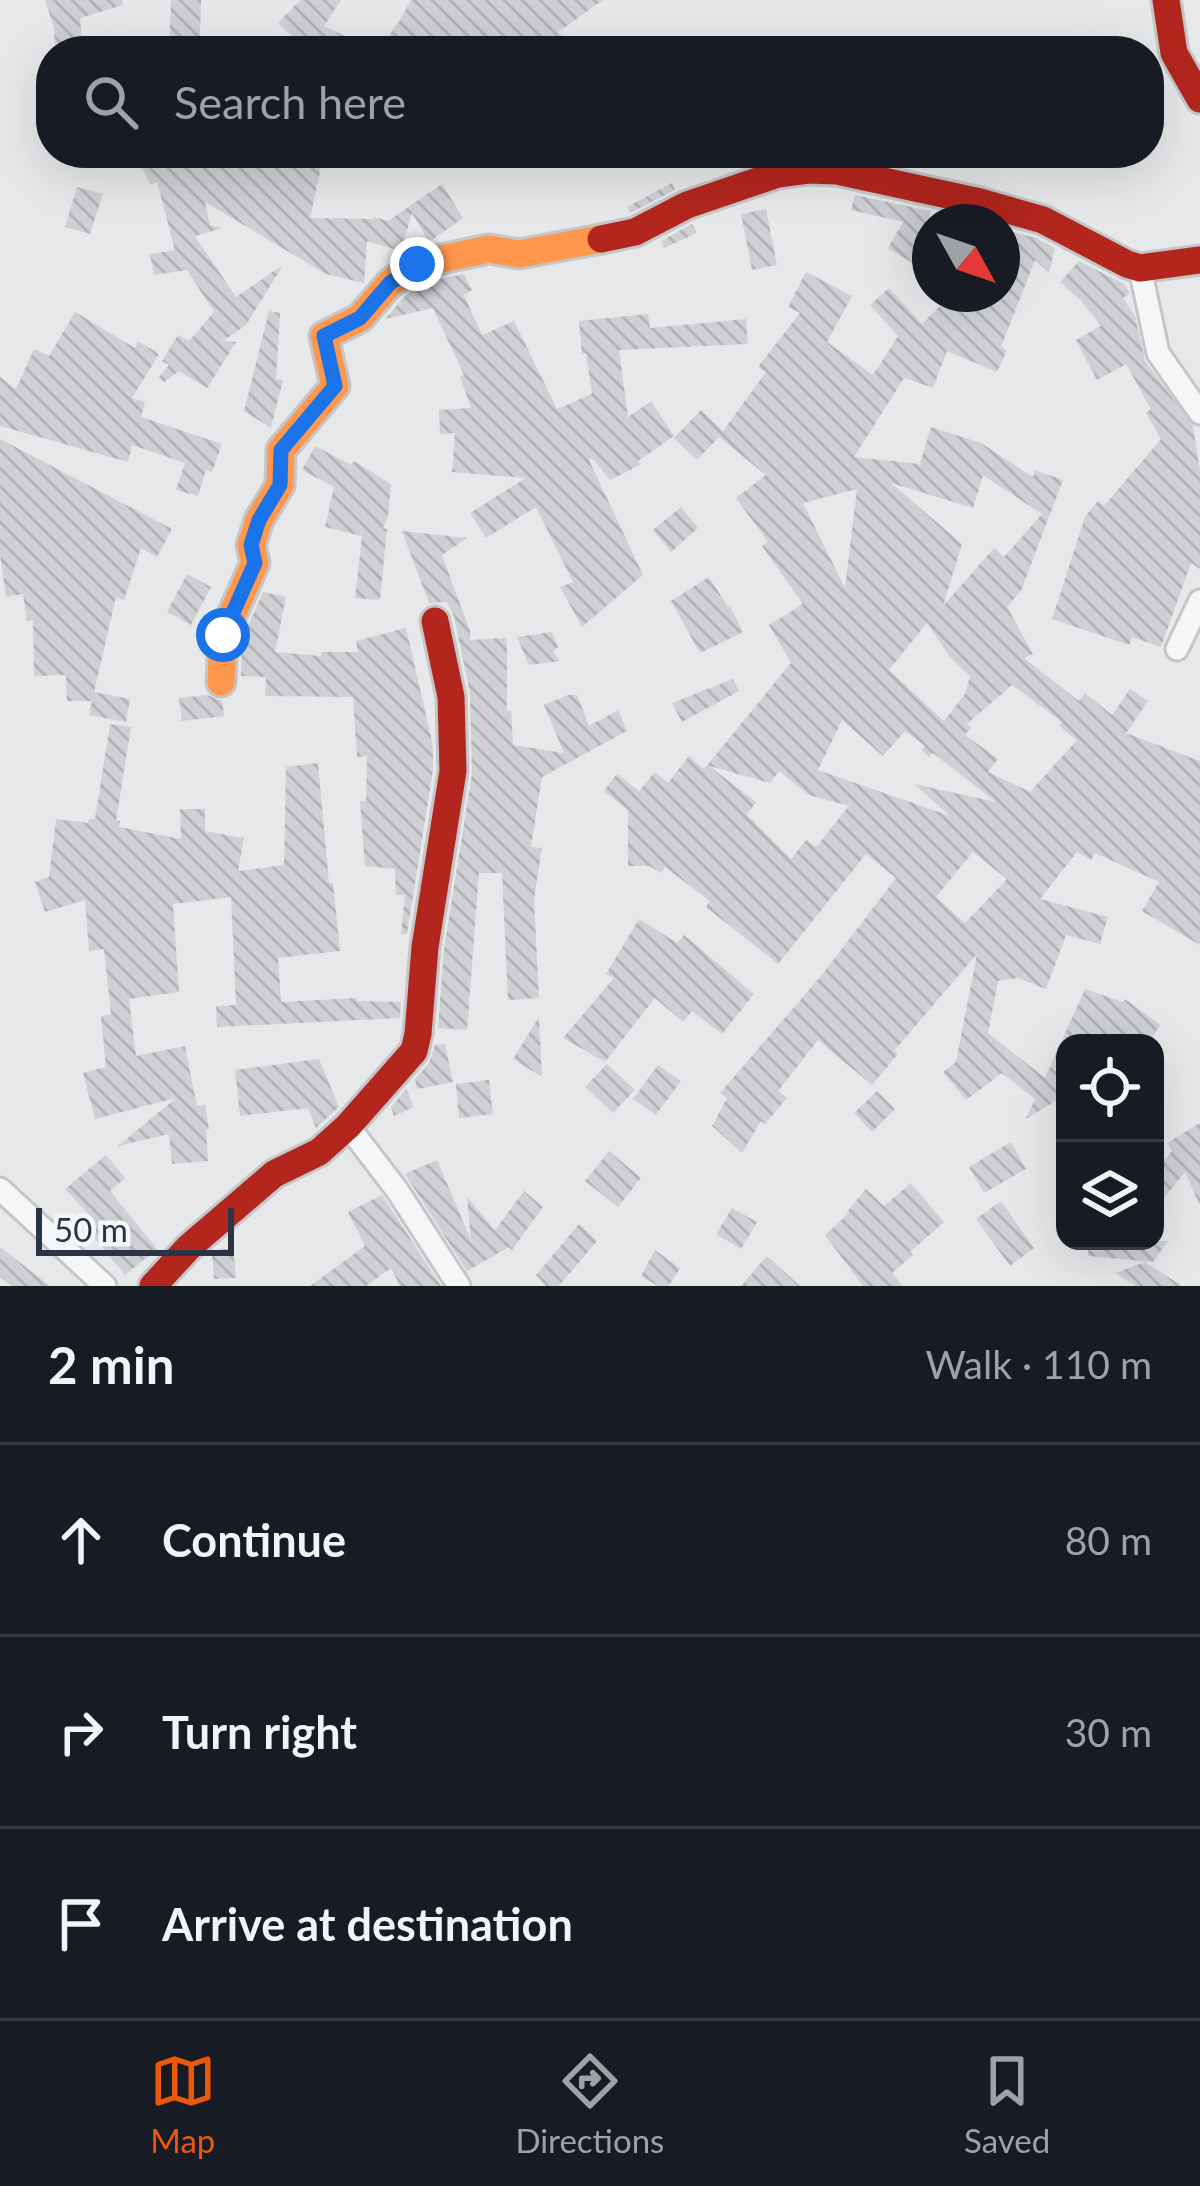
<!DOCTYPE html>
<meta charset="utf-8">
<style>
body{margin:0;font-family:Lato,sans-serif;background:#20242c;color:#f1f3f6}
.controls{position:absolute;right:36px;bottom:36px;display:grid;overflow:hidden;border-radius:24px;box-shadow:0 12px 48px #0002}
.controls button{width:108px;height:108px;display:grid;place-items:center;padding:0;border:0;border-bottom:3px solid #363941;background:#171b24;color:#f1f3f6;font:60px sans-serif}
.compass{position:absolute;left:912px;top:204px;width:108px;height:108px;border-radius:50%;background:#171b24;box-shadow:0 12px 48px #0002;rotate:130deg}
.scale{position:absolute;left:36px;bottom:30px;width:198px;box-sizing:border-box;padding-left:12px;border:6px solid #2b3445;border-top:0;font-size:33px;line-height:42px;white-space:nowrap;color:#2b3445;-webkit-text-stroke:9px #f4f6f9;paint-order:stroke}
.stop{position:absolute;width:36px;height:36px;margin:-27px;border:9px solid #1a73e8;border-radius:50%;background:#fff}
.stop.end{background:#1a73e8;border-color:#fff;box-shadow:0 3px 12px #0008}
.list{margin:0;padding:0;list-style:none}
h2{display:flex;justify-content:space-between;align-items:center;height:156px;margin:0;padding:0 48px;font-size:51px}
h2 small{font-size:39px;font-weight:400;color:#9ea1a6}
.list li{display:grid;grid-template-columns:78px 1fr auto;gap:36px;align-items:center;box-sizing:border-box;height:192px;padding:0 48px;border-top:3px solid #363941}
.list b{display:block;font-size:45px;white-space:nowrap}
.list em{font-size:39px;font-style:normal;color:#9ea1a6}
.icon{flex:none;width:66px;height:66px;fill:none;stroke:currentColor;stroke-width:2;stroke-linecap:round;stroke-linejoin:round}
.map{position:relative;flex:none;width:1200px;height:1286px;overflow:hidden}
.search{position:absolute;background:#171b24;box-shadow:0 12px 48px #0002;left:36px;right:36px;top:36px;height:132px;display:flex;align-items:center;gap:30px;box-sizing:border-box;padding:0 42px;border-radius:48px;color:#9ea1a6;font-size:45px}
.sheet{height:732px;background:#171b24}
nav{display:flex;justify-content:space-around;align-items:center;box-sizing:border-box;height:168px;border-top:3px solid #363941;background:#171b24;font-size:33px;color:#9ea1a6}
nav a{display:grid;justify-items:center;gap:6px}
nav .on{color:#ea580c}
.map>svg:first-child{display:block}
.building{fill:url(#building-back-hatch);fill-rule:evenodd}
.lines{fill:none;stroke-linecap:round;stroke-linejoin:round}
.street-casing{stroke:#c4c6c8;stroke-width:27}
.slow-casing{stroke:#c4c6c8;stroke-width:33}
.jam-casing{stroke:#c4c6c8;stroke-width:33}
.street{stroke:#f5f6f7;stroke-width:21}
.slow{stroke:#ff974d;stroke-width:27}
.jam{stroke:#b3261e;stroke-width:27}
.route{stroke:#1a73e8;stroke-width:15}
</style>
<div class="map">
<svg width="1200" height="1286" viewBox="0 0 1200 1286">
<defs>
<pattern id="building-back-hatch" width="6" height="6" patternUnits="userSpaceOnUse" patternTransform="scale(3)"><rect width="6" height="6" fill="#ced0d3"/><path d="M-1 5l2 2M0 0l6 6M5-1l2 2" fill="none" stroke="#b1b3b6"/></pattern>
</defs>
<rect width="100%" height="100%" fill="#e6e8ea"/>
<!-- building -->
<g class="building">
<polygon points="45,0 122,0 123,5 80,18 83,51 55,51 54,28"/>
<polygon points="171,0 201,0 200,34 204,51 169,51"/>
<polygon points="300,0 341,0 324,26 377,51 308,51 278,23"/>
<polygon points="411,0 603,0 558,32 579,51 378,51 398,23"/>
<polygon points="133,153 324,153 310,218 373,219 374,217 388,221 442,184 463,218 429,242 412,213 401,251 367,241 364,283 326,274 205,202 210,225 223,228 195,236 236,297 283,265 246,325 223,341 236,342 207,388 179,371 164,382 159,377 169,365 162,361 178,335 189,341 214,312 187,270 154,275 150,254 175,250 157,182 151,185"/>
<polygon points="672,183 675,190 630,213 627,207"/>
<polygon points="77,187 103,194 90,234 65,227"/>
<polygon points="855,195 930,211 930,274 888,248 903,222 851,210"/>
<polygon points="766,209 777,265 752,270 741,214"/>
<polygon points="692,224 697,233 664,248 661,241"/>
<path d="M1002 229 1036 238 1055 248 1049 273 1035 260 1001 347 1007 350 997 372 947 351 933 388 904 378 854 457 920 464 931 427 981 443 1033 477 1035 470 1063 480 1021 591 1007 607 1033 654 1024 658 1079 701 1085 693 1112 715 1130 689 1148 701 1126 733 1200 761V945L1142 911 1159 882 1095 853 1091 860 1077 852 1040 899 1108 917 1100 944 1066 935 1046 989 1018 978 998 981 988 1033 1045 1078 1085 989 1123 1002 1125 999 1161 1025 1147 1043H1065V1095L1026 1119 1035 1099 1002 1073 966 1100 943 1072 956 1062 977 954 894 1051 898 1054 872 1085 818 1040 778 1091 787 1098 765 1124 761 1121 742 1153 712 1126 727 1098 720 1093 821 976 896 878 866 854 778 964 706 907 710 901 665 867 661 873 649 866H628V810L604 791 617 774 639 791 655 772 668 783 689 756 704 769 791 663 769 625 803 604 762 546 768 542 736 498 766 475 719 437 721 435 697 460 674 438 701 410 723 431 766 372 758 367 800 313 788 307 806 272 852 296 827 342 873 375 898 336 870 305 889 288 922 324 952 294H965L982 311 989 294H1002ZM983 475 1042 514 1004 557 994 548 943 606 962 544 891 483 973 508ZM857 489 845 588 803 503ZM927 623 950 657 970 676 965 694 944 721 889 670ZM1012 685 1062 722 1059 726 1077 740 1030 792 988 772 998 759 965 735 971 728 967 724ZM842 720 883 756 905 731 925 746 922 750 929 757 933 753 996 802 914 784 950 816 818 770ZM709 766 770 783 779 771 809 795 849 806 816 847 806 840 791 859 747 815 756 802ZM973 852 1007 879 965 923 936 897Z"/>
<polygon points="1079,261 1124,284 1130,293 1123,298 1135,316 1145,361 1193,426 1200,472 1200,569 1191,563 1161,647 1132,637 1129,645 1052,619 1085,517 1098,501 1104,506 1161,439 1146,413 1151,409 1126,364 1097,380 1076,340 1101,326 1081,301 1060,282"/>
<polygon points="464,274 472,290 464,295 482,335 514,321 557,409 592,394 586,353 582,354 579,321 648,314 650,328 746,319 748,344 619,350 628,417 651,401 674,436 638,461 640,465 610,480 592,458 589,460 643,575 582,627 560,587 573,582 536,507 486,538 470,513 526,478 452,472 455,433 440,434 439,410 471,408 460,376 464,375 433,308 385,319 403,298 413,290 432,281"/>
<polygon points="269,311 280,313 276,379 283,380 271,428 244,411"/>
<polygon points="75,312 135,348 138,341 159,354 132,398 145,402 141,417 222,444 212,472 206,470 198,496 176,490 185,463 132,445 128,462 0,426 0,377 16,389 34,349 49,356"/>
<polygon points="0,439 172,529 157,557 141,548 124,600 116,597 94,692 130,699 126,722 89,715 92,701 67,701 66,675 34,676 33,620 27,621 23,594 6,597 0,554"/>
<polygon points="315,446 351,465 354,461 391,484 388,516 383,528 387,529 380,600 355,598 362,536 325,527 334,487 302,470"/>
<polygon points="681,507 698,528 671,552 653,530"/>
<polygon points="402,531 467,538 442,555 470,631 470,640 507,638 507,711 511,711 513,745 564,753 544,705 568,695 577,695 589,726 618,710 627,731 542,777 531,847 542,848 534,899 539,998 508,1000 502,873 479,873 467,1030 438,1028 444,949 472,774 470,693 454,616 447,602 429,603"/>
<polygon points="187,574 211,587 191,625 167,612"/>
<polygon points="709,577 728,607 730,606 743,632 700,653 671,601"/>
<polygon points="263,592 286,597 275,652 321,656 321,652 358,652 356,641 406,628 433,746 433,770 407,934 401,934 405,895 396,895 395,869 365,866 360,801 366,801 367,756 357,757 353,697 265,696 266,677 241,676 242,640"/>
<polygon points="552,632 558,647 553,651 560,661 529,665 517,637"/>
<polygon points="733,679 739,691 682,722 672,703"/>
<polygon points="207,695 222,701 224,716 182,721 179,698"/>
<polygon points="110,724 131,727 116,821 120,821 119,827 181,839 180,809 205,809 205,831 244,838 238,871 284,865 286,767 318,763 329,883 333,883 340,951 278,958 281,1002 357,998 357,1001 401,1002 400,1018 217,1027 216,1006 236,1005 231,897 173,904 179,992 129,999 136,1056 185,1046 197,1106 205,1105 209,1129 206,1129 208,1161 172,1164 169,1134 118,1146 176,1098 95,1119 83,1073 106,1067 101,1016 111,1014 104,949 89,951 85,900 45,912 35,882 49,877 56,819 88,823 89,819 95,819"/>
<polygon points="639,919 677,943 684,935 754,994 722,1034 692,1011 683,1022 655,998 605,1062 563,1038 614,978 606,974"/>
<polygon points="539,1017 542,1077 513,1059"/>
<polygon points="445,1044 453,1082 417,1089 415,1079 429,1063 435,1045"/>
<polygon points="319,1059 339,1107 316,1128 308,1108 240,1116 235,1070"/>
<polygon points="607,1064 635,1090 613,1113 585,1087"/>
<polygon points="658,1065 681,1081 656,1115 633,1099"/>
<polygon points="489,1080 493,1114 459,1118 456,1084"/>
<polygon points="406,1089 414,1107 394,1116 391,1107"/>
<polygon points="877,1091 895,1109 872,1132 854,1113"/>
<polygon points="1200,1123 1200,1206 1185,1172 1155,1209 1155,1172 1172,1151 1167,1143"/>
<polygon points="1011,1142 1026,1169 984,1193 969,1167"/>
<polygon points="609,1151 641,1178 618,1207 585,1181"/>
<polygon points="106,1155 125,1178 110,1191 157,1249 125,1275 86,1228 95,1221 65,1189"/>
<polygon points="437,1160 471,1240 467,1197 495,1230 524,1191 543,1207 512,1250 509,1247 467,1271 405,1174"/>
<polygon points="911,1183 944,1222 910,1252 913,1255 892,1273 903,1286 863,1286 825,1235 848,1214 846,1213 866,1189 884,1206"/>
<polygon points="382,1195 441,1286 400,1286 391,1268 366,1286 310,1286 365,1246 348,1212"/>
<polygon points="1001,1201 1034,1248 1010,1266 976,1219"/>
<polygon points="732,1208 757,1222 741,1249 716,1234"/>
<polygon points="579,1224 597,1241 559,1286 546,1286 536,1275"/>
<polygon points="1089,1241 1168,1241 1153,1262 1088,1256"/>
<polygon points="0,1247 50,1286 12,1286 0,1277"/>
<polygon points="233,1248 236,1278 214,1279 212,1253 215,1250"/>
<polygon points="655,1250 680,1268 669,1286 658,1286 641,1276"/>
<polygon points="767,1256 800,1286 741,1286"/>
<polygon points="1145,1262 1182,1286 1135,1286 1115,1273"/>
</g>
<g class="lines">
<defs>
<g id="street">
<polyline points="1140,268 1158,353 1200,413"/>
<polyline points="1177,649 1200,601"/>
<polyline points="348,1126 397,1190 459,1286"/>
<polyline points="0,1189 105,1286"/>
</g>
<polyline id="slow" points="221,682 223,635 255,563 251,545 259,520 280,485 281,450 335,386 324,336 360,318 390,283 417,264 489,249 519,254 601,239"/>
<g id="jam">
<polyline points="1166,0 1174,53 1200,99"/>
<polyline points="601,239 635,232 687,205 778,174 808,170 837,171 980,202 1043,220 1127,264 1140,268 1200,260"/>
<polyline points="153,1286 189,1247 274,1174 319,1152 348,1126 414,1051 418,1034 425,947 453,771 451,697 435,621"/>
</g>
</defs>
<!-- street casing -->
<use href="#street" class="street-casing"/>
<!-- slow casing -->
<use href="#slow" class="slow-casing"/>
<!-- jam casing -->
<use href="#jam" class="jam-casing"/>
<!-- street -->
<use href="#street" class="street"/>
<!-- slow -->
<use href="#slow" class="slow"/>
<!-- jam -->
<use href="#jam" class="jam"/>
</g>
<g class="lines">
<!-- route -->
<polyline class="route" points="223,635 255,563 251,545 259,520 280,485 281,450 335,386 324,336 360,318 390,283 417,264"/>
</g>
</svg>
<div class="controls">
<button><svg class="icon" aria-label="locate" viewBox="0 0 24 24"><circle cx="12" cy="12" r="6"/><path d="M12 2v4M12 18v4M2 12h4M18 12h4"/></svg></button>
<button><svg class="icon" aria-label="layers" viewBox="0 0 24 24"><path d="M12 4l9 5-9 5-9-5zM3 14l9 5 9-5"/></svg></button>
</div>
<svg class="compass" viewBox="-18 -18 36 36"><path d="M0-13l5 13h-10z" fill="#e53935"/><path d="M0 13l5-13h-10z" fill="#9ea1a6"/></svg>
<div class="scale">50 m</div>
<div class="stop" style="left:223px;top:635px"></div>
<div class="stop end" style="left:417px;top:264px"></div>
<div class="search"><svg class="icon" aria-label="search" viewBox="0 0 24 24"><circle cx="10" cy="10" r="6"/><path d="M15 15l6 6"/></svg>Search here</div>
</div>
<section class="sheet">
<h2>2 min<small>Walk · 110 m</small></h2>
<ul class="list">
<li><svg class="icon" aria-label="ahead" viewBox="0 0 24 24"><path d="M12 20V5M6 11l6-6 6 6"/></svg><div><b>Continue</b></div><em>80 m</em></li>
<li><svg class="icon" aria-label="right" viewBox="0 0 24 24"><path d="M7 20v-9h11M14 6l5 5-5 5"/></svg><div><b>Turn right</b></div><em>30 m</em></li>
<li><svg class="icon" aria-label="arrive" viewBox="0 0 24 24"><path d="M6 21V4h12l-3 4 3 4H6"/></svg><div><b>Arrive at destination</b></div></li>
</ul>
</section>
<nav>
<a class="on"><svg class="icon" aria-label="map" viewBox="0 0 24 24"><path d="M3 6l6-2 6 2 6-2v14l-6 2-6-2-6 2zM9 4v14M15 6v14"/></svg>Map</a>
<a><svg class="icon" aria-label="directions" viewBox="0 0 24 24"><path d="M12 3l9 9-9 9-9-9zM9 14v-3h6M13 9l2 2-2 2"/></svg>Directions</a>
<a><svg class="icon" aria-label="saved" viewBox="0 0 24 24"><path d="M7 4h10v16l-5-4-5 4z"/></svg>Saved</a>
</nav>
